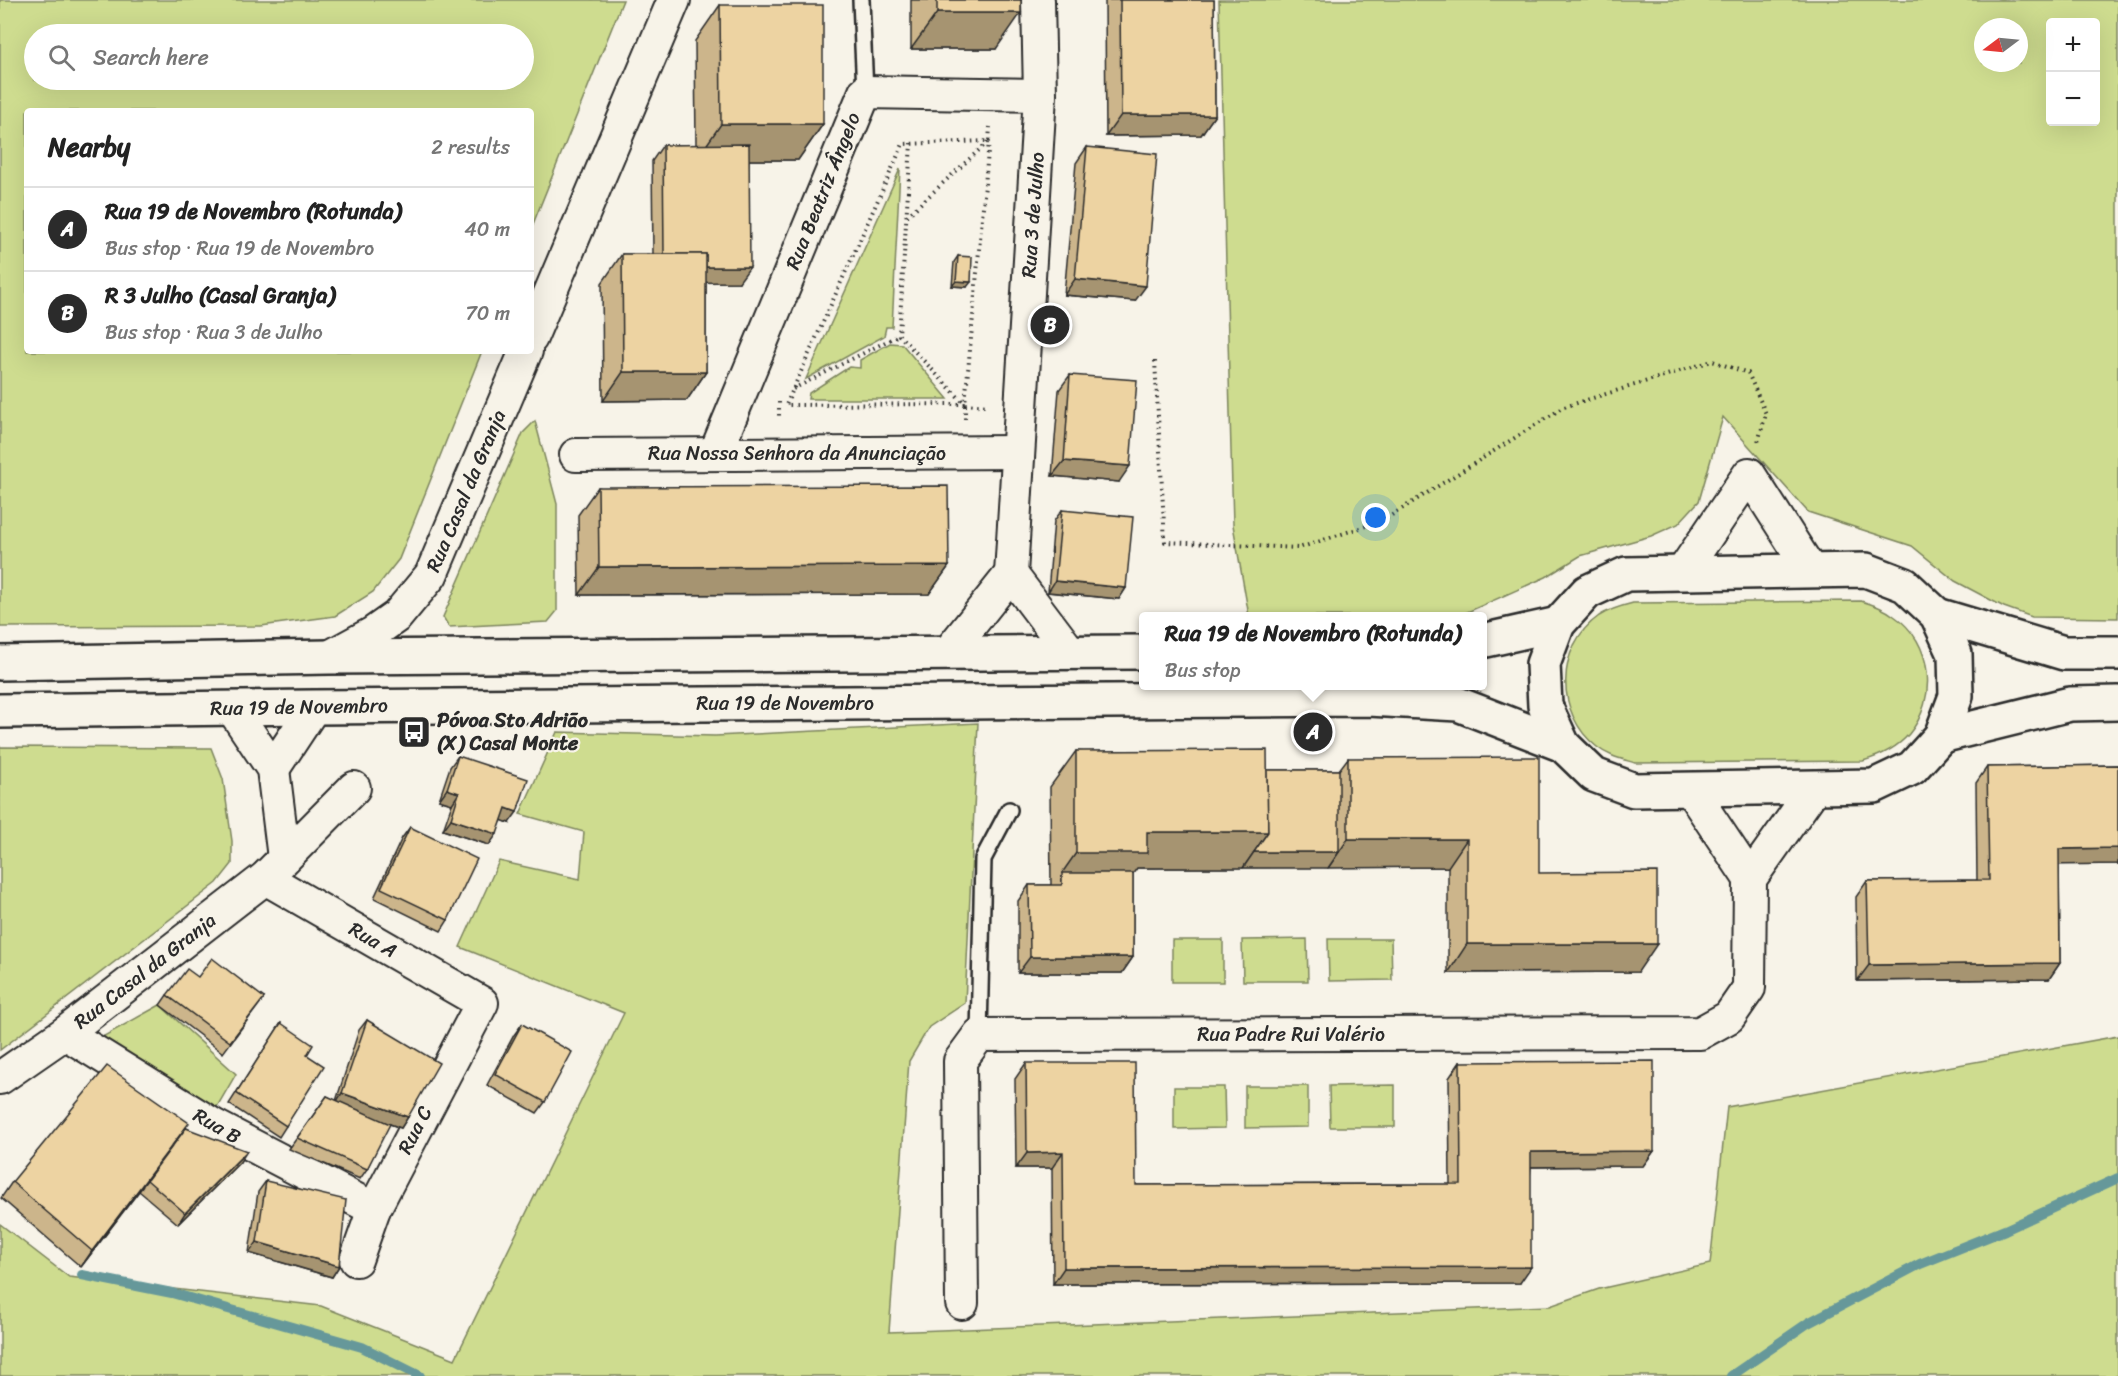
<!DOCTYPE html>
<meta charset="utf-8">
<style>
body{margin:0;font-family:Sriracha,sans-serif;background:#f6f6f6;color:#222}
.controls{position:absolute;right:18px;top:18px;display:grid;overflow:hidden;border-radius:6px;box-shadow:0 6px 24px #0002}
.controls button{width:54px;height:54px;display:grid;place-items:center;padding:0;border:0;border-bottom:2px solid #e0e0e0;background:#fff;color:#222;font:30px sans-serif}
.compass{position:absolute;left:1974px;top:18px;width:54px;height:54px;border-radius:50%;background:#fff;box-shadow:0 6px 24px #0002;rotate:254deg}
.you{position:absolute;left:1376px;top:518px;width:21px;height:21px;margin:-15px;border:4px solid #fff;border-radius:50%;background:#1a73e8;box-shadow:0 0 0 9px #1a73e833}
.badge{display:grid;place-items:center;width:39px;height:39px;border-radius:50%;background:#2b2b2b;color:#fff;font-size:20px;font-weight:700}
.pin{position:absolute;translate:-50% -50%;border:3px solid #fff;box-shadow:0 2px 6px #0006}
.popup{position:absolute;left:1139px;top:612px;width:348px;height:78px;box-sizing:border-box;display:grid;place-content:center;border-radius:6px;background:#fff;filter:drop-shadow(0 2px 4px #0005);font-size:20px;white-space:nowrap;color:#767676}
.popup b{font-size:22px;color:#222}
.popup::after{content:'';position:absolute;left:50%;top:100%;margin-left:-12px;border:12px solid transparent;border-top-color:#fff}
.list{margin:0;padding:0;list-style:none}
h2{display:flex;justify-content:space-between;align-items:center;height:78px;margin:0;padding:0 24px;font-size:26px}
h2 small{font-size:20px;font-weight:400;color:#767676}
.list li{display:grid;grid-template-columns:39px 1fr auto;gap:18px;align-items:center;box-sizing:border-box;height:84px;padding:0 24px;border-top:2px solid #e0e0e0}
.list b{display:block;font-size:22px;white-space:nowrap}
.list p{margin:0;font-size:20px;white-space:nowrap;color:#767676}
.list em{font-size:20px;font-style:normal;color:#767676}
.icon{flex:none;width:33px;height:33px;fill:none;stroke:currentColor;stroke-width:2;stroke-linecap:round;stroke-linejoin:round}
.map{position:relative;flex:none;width:2118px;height:1376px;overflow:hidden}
.search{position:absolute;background:#fff;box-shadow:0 6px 24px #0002;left:24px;top:24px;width:510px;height:66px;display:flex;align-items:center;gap:15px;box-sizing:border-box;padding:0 21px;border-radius:33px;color:#767676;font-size:22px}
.panel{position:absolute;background:#fff;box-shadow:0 6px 24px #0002;left:24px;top:108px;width:510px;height:246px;border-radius:6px}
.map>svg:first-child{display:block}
.green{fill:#cedc8f;stroke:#7c845d;stroke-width:1.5;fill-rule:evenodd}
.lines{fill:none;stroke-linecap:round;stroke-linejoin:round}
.stream{stroke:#66989a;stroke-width:10}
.service-casing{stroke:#2b2b2b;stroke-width:20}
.minor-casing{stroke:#2b2b2b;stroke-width:36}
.tertiary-casing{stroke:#2b2b2b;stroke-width:38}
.path{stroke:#2b2b2b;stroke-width:4;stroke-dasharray:1.5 4.5;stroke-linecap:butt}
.service{stroke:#f7f3e8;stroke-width:15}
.minor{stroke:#f7f3e8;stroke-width:32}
.tertiary{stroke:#f7f3e8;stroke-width:33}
.wall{fill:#ccb58b;stroke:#2b2b2b;stroke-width:1.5}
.shaded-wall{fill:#a69471;stroke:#2b2b2b;stroke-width:1.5}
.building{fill:#edd3a2;stroke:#2b2b2b;stroke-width:1.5}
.labels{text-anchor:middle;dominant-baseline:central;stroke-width:4.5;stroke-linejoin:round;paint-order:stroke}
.street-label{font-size:20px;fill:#2b2b2b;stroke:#f7f3e8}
.poi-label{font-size:20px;font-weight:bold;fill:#2b2b2b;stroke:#f7f3e8;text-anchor:start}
</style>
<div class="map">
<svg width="2118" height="1376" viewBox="0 0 2118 1376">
<rect width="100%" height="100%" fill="#f7f3e8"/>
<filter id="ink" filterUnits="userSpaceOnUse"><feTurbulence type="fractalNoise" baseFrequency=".0167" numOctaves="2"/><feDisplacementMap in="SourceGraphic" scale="12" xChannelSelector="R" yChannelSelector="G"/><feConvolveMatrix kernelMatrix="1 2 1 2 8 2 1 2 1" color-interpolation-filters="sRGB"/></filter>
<g filter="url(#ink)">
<!-- green -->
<g class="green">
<path d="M0 0H623L531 229V111H27V351H482L399 559 373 592 335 616 261 626 0 627ZM34 34H524V80H34Z"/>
<path d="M1219 0H2118V618L2032 617 2004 607 1955 581 1912 546 1808 512 1723 417 1699 501 1678 524 1651 536 1580 556 1546 577 1463 614 1427 616H1249L1233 525ZM2050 22H2096V122H2050ZM1983 27H2019V63H1983Z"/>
<polygon points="900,169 892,327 886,327 884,336 806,379"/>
<polygon points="890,343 902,344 948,399 808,399 809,393 849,367 860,368 860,360"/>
<polygon points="535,421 557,504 557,611 548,622 449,627 443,617 523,433"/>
<path d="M1861 601C1873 605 1884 608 1894 616 1933 642 1938 699 1909 734 1897 748 1880 756 1863 761L1635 763C1622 759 1608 756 1597 747 1555 714 1555 647 1599 616 1610 609 1621 606 1633 603Z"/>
<polygon points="978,723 965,1003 929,1027 909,1061 889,1332 1550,1306 1599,1289 1710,1264 1727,1107 2118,1036 2118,1376 0,1376 0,1224 69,1277 321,1306 455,1359 624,1013 460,947 499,861 580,879 584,832 520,814 557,732 715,736"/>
<polygon points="0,747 211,748 223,779 232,841 232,864 217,883 0,1050"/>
<polygon points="1307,939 1308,981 1243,981 1242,940"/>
<polygon points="1328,939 1391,939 1392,980 1329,981"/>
<rect x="1172" y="940" width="51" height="42"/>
<polygon points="160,1005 236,1074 214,1112 106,1043 104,1036"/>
<polygon points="1395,1085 1395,1127 1330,1127 1329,1086"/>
<polygon points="1245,1086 1308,1086 1308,1127 1245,1128"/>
<polygon points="1174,1087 1224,1087 1225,1128 1174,1129"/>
</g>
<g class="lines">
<!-- stream -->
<g class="stream">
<polyline points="82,1275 172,1293 362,1347 420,1376"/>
<polyline points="1731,1376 1808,1323 1920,1264 2005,1230 2118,1178"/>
</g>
<defs>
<g id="service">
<polyline points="861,0 865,92"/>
<polyline points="979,1035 983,859 1009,810"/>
</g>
<g id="minor">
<polyline points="531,338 674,0"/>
<polyline points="715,454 865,92 1040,95"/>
<polyline points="576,455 1018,452"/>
<polyline points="1682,573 1749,474 1811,571"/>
<polyline points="1011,574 1040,95 1038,0"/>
<polyline points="1011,574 1070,652"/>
<polyline points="948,653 1011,574"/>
<polyline points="329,657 373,633 397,616 431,575 526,351"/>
<polyline points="232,708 273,769 284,858"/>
<polyline points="273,769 314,707"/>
<polyline points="1690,789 1750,879"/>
<polyline points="265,878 482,1003 374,1209 356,1260"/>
<polyline points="1750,879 1815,787"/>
<polyline points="65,1033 215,1126 374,1209"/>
<polyline points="0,1078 65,1033 265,878 354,788"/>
<polyline points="962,1303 960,1061 979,1035 1700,1033 1729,1017 1749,988 1750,879"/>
</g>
<g id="tertiary">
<polygon points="1866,570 1905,585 1937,615 1955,654 1956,696 1941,736 1912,768 1874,786 1634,790 1594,775 1563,745 1545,706 1543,664 1558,624 1587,592 1626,574"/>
<polyline points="1937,615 2064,653 2118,653"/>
<polyline points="1482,641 1558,624"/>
<polyline points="0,663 329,657 1144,652"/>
<polyline points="0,711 314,707 1369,699 1458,704 1563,745"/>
<polyline points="1941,736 2070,704 2118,703"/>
</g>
</defs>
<!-- service casing -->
<use href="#service" class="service-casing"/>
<!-- minor casing -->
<use href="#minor" class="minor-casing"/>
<!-- tertiary casing -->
<use href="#tertiary" class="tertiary-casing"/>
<!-- path -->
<g class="path">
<polyline points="989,141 965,404 786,405 903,144 989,141 990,127"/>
<polyline points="911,143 899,335 965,404 989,406"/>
<polyline points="907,216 989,141"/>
<polyline points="1155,361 1165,542 1299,548 1384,520 1564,407 1712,361 1748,373 1766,414 1758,442"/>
<polyline points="793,389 899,335"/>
<polyline points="779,402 779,419"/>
<polyline points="965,419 965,404"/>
</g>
<!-- service -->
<use href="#service" class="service"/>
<!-- minor -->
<use href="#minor" class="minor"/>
<!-- tertiary -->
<use href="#tertiary" class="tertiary"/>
</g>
<!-- wall -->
<g class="wall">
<polygon points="911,0 1021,0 996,49 911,49"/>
<polygon points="1105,0 1214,0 1215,115 1201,135 1106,136"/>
<polygon points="720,5 823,124 798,160 749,160 739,282 706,282 706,372 687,400 603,401 602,283 622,254 653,254 652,161 663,145 696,145 695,41"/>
<polygon points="1087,147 1135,301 1064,295 1076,163"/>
<polygon points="958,256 967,287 952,286 954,262"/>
<polygon points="1070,375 1119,482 1052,476 1059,390"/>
<polygon points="598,487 949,566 929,594 579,595 578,515"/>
<polygon points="1062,510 1126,588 1119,599 1048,592 1054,521"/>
<polygon points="1076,751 1267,770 1339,770 1348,758 1539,873 1638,972 1448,973 1448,867 1137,868 1133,873 1133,957 1122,973 1018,973 1018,901 1029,885 1051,885 1050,787"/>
<polygon points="458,756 509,823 502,820 489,845 443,830 452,804 439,800 450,767"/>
<polygon points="2118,765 2118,864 2059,864 2060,963 2049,979 1857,981 1856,897 1867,881 1977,880 1976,783 1987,767"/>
<polygon points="410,827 448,920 441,931 374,898 402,838"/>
<polygon points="167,995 264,998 223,1053 160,1005"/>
<polygon points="367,1020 408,1117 401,1128 387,1123 367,1169 360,1179 289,1149 327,1096 336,1101 359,1030"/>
<polygon points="281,1023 307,1055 286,1126 279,1137 229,1104"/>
<polygon points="522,1024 545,1102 537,1113 487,1085 514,1035"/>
<polygon points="1460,1062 1654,1151 1643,1166 1531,1167 1520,1283 1053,1284 1052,1168 1016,1168 1015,1079 1026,1063 1136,1185 1450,1184 1449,1078"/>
<polygon points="186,1128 240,1162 178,1224 139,1191 143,1186 81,1267 1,1198 12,1182"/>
<polygon points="266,1181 339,1266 332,1277 249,1253 258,1192"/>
</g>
<!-- shaded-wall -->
<g class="shaded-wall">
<polygon points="937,13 1021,13 996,49 911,49"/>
<polygon points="1121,115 1215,115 1201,135 1106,136"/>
<polygon points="721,124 823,124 798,160 696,160"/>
<polygon points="664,267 750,267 739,282 653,283"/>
<polygon points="1075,279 1146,286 1135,301 1064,295"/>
<polygon points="956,281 971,282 967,287 952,286"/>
<polygon points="623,372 706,372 687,400 603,401"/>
<polygon points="1064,461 1130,466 1119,482 1052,476"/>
<polygon points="949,566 929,594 579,595 599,567"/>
<polygon points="1055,581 1126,588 1119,599 1048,592"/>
<polygon points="447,789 459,793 452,804 439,800"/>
<polygon points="506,808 517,812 509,823 498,819"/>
<polygon points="451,819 497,834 489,845 443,830"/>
<polygon points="1147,832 1268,832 1243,868 1137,868 1122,889 1062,885 1062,873 1076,853"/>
<polygon points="1348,839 1467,839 1448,867 1328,868"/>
<polygon points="2118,848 2118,864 2048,865 2059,849"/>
<polygon points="1254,852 1339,852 1328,868 1243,868"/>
<polygon points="1467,944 1657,944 1638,972 1448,973"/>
<polygon points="1030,957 1133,957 1122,973 1018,973"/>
<polygon points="2060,963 2049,979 1857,981 1869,965"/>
<polygon points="342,1093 408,1117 401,1128 335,1104"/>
<polygon points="178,1139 81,1267 92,1251"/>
<polygon points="247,1151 240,1162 178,1224 185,1213"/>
<polygon points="1654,1151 1643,1166 1520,1167 1531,1152"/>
<polygon points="1063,1152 1052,1168 1016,1168 1027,1153"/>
<polygon points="257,1242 339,1266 332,1277 249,1253"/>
<polygon points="1531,1267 1520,1283 1053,1284 1064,1268"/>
</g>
<!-- building -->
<g class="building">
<rect x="937" y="0" width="84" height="13"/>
<polygon points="1120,0 1214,0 1215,115 1121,115"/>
<polygon points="720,5 823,5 823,124 721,124"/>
<polygon points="749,144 750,267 706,267 706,254 664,254 663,145"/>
<polygon points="1087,147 1157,154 1146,286 1075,279"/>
<polygon points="622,254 706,254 706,372 623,372"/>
<polygon points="958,256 972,257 971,282 956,281"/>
<polygon points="1070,375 1137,380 1130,466 1064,461"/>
<polygon points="948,486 949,566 599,567 598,487"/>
<polygon points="1062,510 1133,517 1126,588 1055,581"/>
<polygon points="1267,750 1268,832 1147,832 1147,853 1076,853 1076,751"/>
<polygon points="458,756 528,779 517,812 506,808 497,834 451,819 459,793 447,789"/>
<polygon points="1539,757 1539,873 1657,872 1657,944 1467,944 1467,839 1348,839 1348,758"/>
<polygon points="2118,765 2118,848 2059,849 2060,963 1869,965 1867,881 1989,880 1987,767"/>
<polygon points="1267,770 1339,770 1339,852 1254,852 1268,832"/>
<polygon points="410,827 477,859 448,920 381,888"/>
<polygon points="1062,873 1133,873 1133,957 1030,957 1029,885 1062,885"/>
<polygon points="212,958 264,998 230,1042 167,995 187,969 198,977"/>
<polygon points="367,1020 439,1063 408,1117 342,1093"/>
<polygon points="281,1023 313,1045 307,1055 324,1066 286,1126 236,1093"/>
<polygon points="522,1024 572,1052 545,1102 495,1074"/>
<polygon points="1654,1061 1654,1151 1531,1152 1531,1267 1064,1268 1063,1152 1027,1153 1026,1063 1135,1063 1136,1185 1461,1184 1460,1062"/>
<polygon points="107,1066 189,1123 92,1251 12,1182"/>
<polygon points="327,1096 390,1124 367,1169 297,1138"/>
<polygon points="186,1128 247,1151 185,1213 147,1180"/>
<polygon points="266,1181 346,1200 339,1266 257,1242"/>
</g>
</g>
<!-- icons -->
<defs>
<symbol id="bus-square" viewBox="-11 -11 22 22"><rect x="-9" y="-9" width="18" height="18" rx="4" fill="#2b2b2b" stroke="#f7f3e8"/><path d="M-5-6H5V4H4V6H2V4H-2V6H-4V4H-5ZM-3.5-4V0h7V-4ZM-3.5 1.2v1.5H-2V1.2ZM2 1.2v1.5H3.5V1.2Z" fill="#fff"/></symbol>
</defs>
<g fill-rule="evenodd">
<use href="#bus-square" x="395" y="713" width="38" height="38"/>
</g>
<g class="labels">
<!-- street labels -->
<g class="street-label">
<text transform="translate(823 191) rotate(-68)">Rua Beatriz Ângelo</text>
<text transform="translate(1033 215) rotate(-86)">Rua 3 de Julho</text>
<text x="797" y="453">Rua Nossa Senhora da Anunciação</text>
<text transform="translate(466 491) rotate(-67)">Rua Casal da Granja</text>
<text x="785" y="703">Rua 19 de Novembro</text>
<text transform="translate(299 707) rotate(-1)">Rua 19 de Novembro</text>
<text transform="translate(373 940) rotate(30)">Rua A</text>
<text transform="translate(145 971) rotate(-38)">Rua Casal da Granja</text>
<text x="1291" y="1034">Rua Padre Rui Valério</text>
<text transform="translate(217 1126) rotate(30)">Rua B</text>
<text transform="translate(415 1130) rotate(-63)">Rua C</text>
</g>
<!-- poi labels -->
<g class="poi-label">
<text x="437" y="720">Póvoa Sto Adrião<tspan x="437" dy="23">(X) Casal Monte</tspan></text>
</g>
</g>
</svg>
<div class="controls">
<button>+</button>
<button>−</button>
</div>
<svg class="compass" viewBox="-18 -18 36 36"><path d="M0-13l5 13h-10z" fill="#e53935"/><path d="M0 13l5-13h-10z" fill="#767676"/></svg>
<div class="you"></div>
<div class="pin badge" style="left:1313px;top:732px">A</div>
<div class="popup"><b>Rua 19 de Novembro (Rotunda)</b>Bus stop</div>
<div class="pin badge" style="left:1050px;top:325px">B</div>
<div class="search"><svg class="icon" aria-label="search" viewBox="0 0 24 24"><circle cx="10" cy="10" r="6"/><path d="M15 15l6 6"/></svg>Search here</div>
<section class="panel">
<h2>Nearby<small>2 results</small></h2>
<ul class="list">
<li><span class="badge">A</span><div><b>Rua 19 de Novembro (Rotunda)</b><p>Bus stop · Rua 19 de Novembro</p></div><em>40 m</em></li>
<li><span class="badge">B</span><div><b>R 3 Julho (Casal Granja)</b><p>Bus stop · Rua 3 de Julho</p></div><em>70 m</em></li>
</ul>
</section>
</div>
